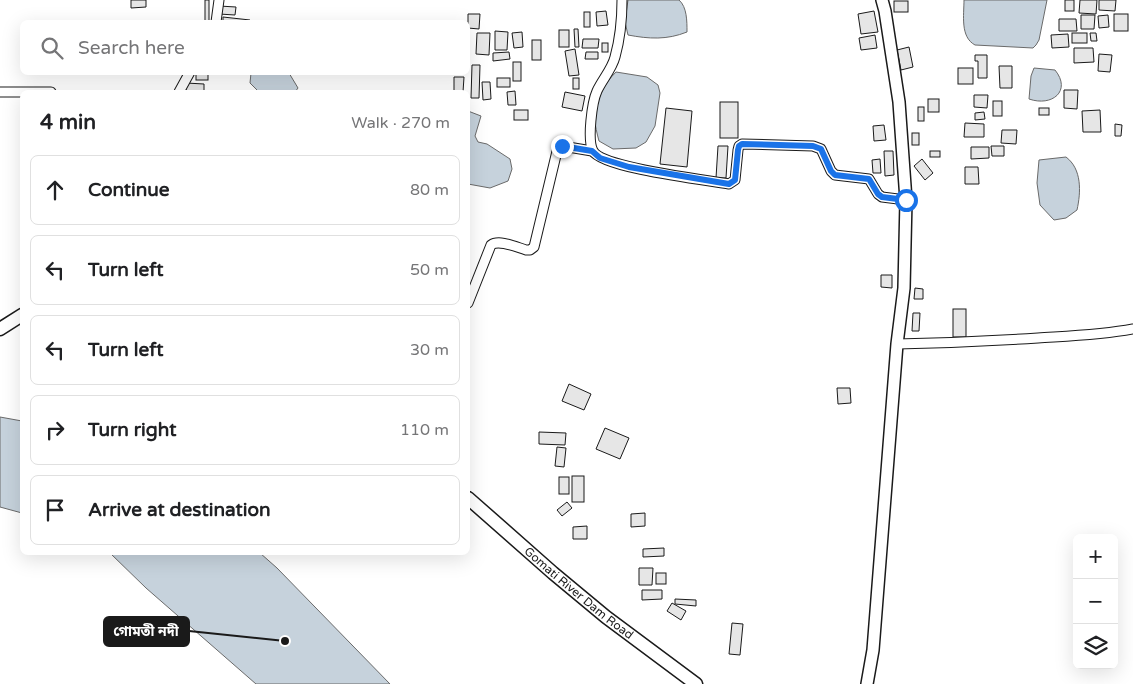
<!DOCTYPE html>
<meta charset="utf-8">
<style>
body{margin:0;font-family:"Varela Round","Noto Sans Bengali",sans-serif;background:#f2f2f2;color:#202124}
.controls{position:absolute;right:15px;bottom:15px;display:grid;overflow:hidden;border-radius:8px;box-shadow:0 5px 20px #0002}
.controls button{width:45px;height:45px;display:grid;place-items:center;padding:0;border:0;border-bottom:1px solid #e0e0e0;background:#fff;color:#202124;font:25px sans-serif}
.stop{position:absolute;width:15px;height:15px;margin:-11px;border:4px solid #1a73e8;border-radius:50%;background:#fff}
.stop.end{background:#1a73e8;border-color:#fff;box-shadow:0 1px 5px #0008}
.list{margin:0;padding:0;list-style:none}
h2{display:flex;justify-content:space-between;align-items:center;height:65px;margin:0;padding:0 20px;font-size:21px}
h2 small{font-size:16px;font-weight:400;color:#757577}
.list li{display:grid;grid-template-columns:32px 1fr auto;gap:15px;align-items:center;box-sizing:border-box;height:70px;margin:0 10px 10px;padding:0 10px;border:1px solid #e0e0e0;border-radius:8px}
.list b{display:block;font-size:19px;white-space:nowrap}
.list em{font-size:16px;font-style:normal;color:#757577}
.icon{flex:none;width:28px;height:28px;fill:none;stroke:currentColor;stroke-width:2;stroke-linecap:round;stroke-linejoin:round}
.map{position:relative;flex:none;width:1133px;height:684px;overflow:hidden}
.search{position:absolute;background:#fff;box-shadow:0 5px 20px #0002;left:20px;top:20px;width:450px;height:55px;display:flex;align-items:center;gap:12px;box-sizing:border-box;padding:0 18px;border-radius:8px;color:#757577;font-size:19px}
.panel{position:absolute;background:#fff;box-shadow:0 5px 20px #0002;left:20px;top:90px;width:450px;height:465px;border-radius:8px}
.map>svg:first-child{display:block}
.water{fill:#c6d2dc;stroke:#6a6a6a}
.building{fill:#e6e6e6;stroke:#1a1a1a}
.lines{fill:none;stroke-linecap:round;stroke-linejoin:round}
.minor-casing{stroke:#1a1a1a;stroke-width:11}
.tertiary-casing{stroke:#1a1a1a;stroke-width:14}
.secondary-casing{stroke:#1a1a1a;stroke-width:15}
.minor{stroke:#fff;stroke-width:9}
.tertiary{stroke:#fff;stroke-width:11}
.secondary{stroke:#fff;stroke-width:12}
.route{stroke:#1a73e8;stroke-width:6}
.labels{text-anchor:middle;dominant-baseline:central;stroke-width:4;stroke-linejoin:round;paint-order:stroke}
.street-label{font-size:12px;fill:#1a1a1a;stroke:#fff}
.leader{fill:none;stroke:#1a1a1a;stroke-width:2}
.callout-dot{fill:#1a1a1a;stroke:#fff;stroke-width:2}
.callout{fill:#1a1a1a;stroke:#1a1a1a;stroke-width:2}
.callout-label{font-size:14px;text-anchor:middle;font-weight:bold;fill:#fff}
</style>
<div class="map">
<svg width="1133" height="684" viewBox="0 0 1133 684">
<rect width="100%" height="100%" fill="#fff"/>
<!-- water -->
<g class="water">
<path d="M628 0H679C687 7 687 21 687 32 667 40 649 39 628 35L625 22Z"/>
<path d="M964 0H1047L1039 40 1036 45 1033 48 975 45C960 37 964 15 964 0Z"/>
<path d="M1034 68 1055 70C1072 91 1052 107 1029 99L1031 76Z"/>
<path d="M616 72 647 77 658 85 660 93 655 126 646 142 636 148 613 149 599 141C590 108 593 96 616 72Z"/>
<polygon points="251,73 289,73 298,88 295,92 259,92 250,83"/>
<polygon points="468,111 481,116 475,136 478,142 487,144 510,159 512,169 508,181 490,188 468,184"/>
<path d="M1066 157C1082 169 1081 192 1077 210L1066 218 1054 220 1040 205 1037 183 1039 160Z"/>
<polygon points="0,417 22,421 22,513 0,507"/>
<polygon points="110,553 260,553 277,568 390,684 256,684 146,588"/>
</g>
<!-- building -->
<g class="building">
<polygon points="131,0 146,0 146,7 131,8"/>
<rect x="205" y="0" width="4" height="22"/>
<rect x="1065" y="0" width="9" height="11"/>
<polygon points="1080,0 1097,0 1096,14 1079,13"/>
<polygon points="1099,0 1116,0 1115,11 1099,10"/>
<rect x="894" y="1" width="14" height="11"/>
<polygon points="219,6 236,7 235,15 219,14"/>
<polygon points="606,11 608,25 597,26 596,12"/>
<polygon points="874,11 878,32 861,34 858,14"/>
<rect x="584" y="12" width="6" height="15"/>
<polygon points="468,14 480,14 479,29 468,28"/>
<rect x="1114" y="14" width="14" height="17"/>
<polygon points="1081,15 1095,15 1094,29 1081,29"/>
<polygon points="1108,15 1109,27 1099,28 1098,16"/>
<polygon points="223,17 250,20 250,22 223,22"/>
<polygon points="1059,19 1076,19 1077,31 1059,31"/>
<polygon points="574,29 578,29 579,47 575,47"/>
<rect x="559" y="30" width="10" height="17"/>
<polygon points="495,31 508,32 507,50 495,50"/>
<polygon points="522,32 523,47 514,48 512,33"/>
<polygon points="477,33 490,33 489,55 476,54"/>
<rect x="1072" y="33" width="15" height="10"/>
<polygon points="1090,33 1096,33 1097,41 1091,41"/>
<polygon points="1068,34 1069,47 1052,48 1051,35"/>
<polygon points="875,35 877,48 861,50 859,38"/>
<polygon points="583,39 599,39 598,48 582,48"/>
<rect x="532" y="40" width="9" height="20"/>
<rect x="602" y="43" width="6" height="9"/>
<polygon points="909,47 913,67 901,70 897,50"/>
<polygon points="1074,48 1093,48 1094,62 1074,63"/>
<polygon points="575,49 579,75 569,76 565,51"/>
<polygon points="509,52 510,59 493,61 493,53"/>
<polygon points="586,52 598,52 598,59 585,59"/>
<polygon points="1099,54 1112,55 1110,72 1098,71"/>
<polygon points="975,55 987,55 987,78 978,78 978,61 975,61"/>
<rect x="513" y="62" width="8" height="19"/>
<polygon points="472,65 480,65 479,98 471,98"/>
<polygon points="999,66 1012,66 1012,88 1000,88"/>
<rect x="958" y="68" width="15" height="16"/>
<rect x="196" y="72" width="12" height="8"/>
<polygon points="454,77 464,77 463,92 454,92"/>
<rect x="497" y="78" width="13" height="9"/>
<rect x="573" y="78" width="6" height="11"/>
<polygon points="482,82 490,82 491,99 483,100"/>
<polygon points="186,83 204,84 204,92 186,92"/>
<polygon points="1064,90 1078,90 1077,109 1064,108"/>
<polygon points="515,91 516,105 508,105 507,92"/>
<polygon points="565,92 585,96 582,111 562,107"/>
<polygon points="974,95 988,95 987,108 974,107"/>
<rect x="928" y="99" width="11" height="13"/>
<rect x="993" y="101" width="9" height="15"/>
<rect x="720" y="102" width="18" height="36"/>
<rect x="918" y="107" width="6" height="14"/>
<polygon points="666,108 692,111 687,167 660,164"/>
<rect x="1039" y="108" width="10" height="7"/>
<rect x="514" y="110" width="14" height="10"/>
<polygon points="1100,110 1101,132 1083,132 1082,111"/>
<polygon points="984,112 985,119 975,120 975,113"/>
<polygon points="965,123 984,124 984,137 964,137"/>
<polygon points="1115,124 1122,125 1121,136 1115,136"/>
<polygon points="884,125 886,140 874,141 873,126"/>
<polygon points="1002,130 1017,130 1016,144 1001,143"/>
<rect x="912" y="133" width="7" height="12"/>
<polygon points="718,146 728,146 726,178 716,178"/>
<polygon points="991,146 1004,146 1004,156 992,156"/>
<polygon points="971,147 989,147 989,158 971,159"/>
<polygon points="884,151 893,151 894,175 885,176"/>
<rect x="930" y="151" width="10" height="6"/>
<polygon points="880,159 881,173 873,173 872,160"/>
<polygon points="922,159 933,173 925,180 914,166"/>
<polygon points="965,167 978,167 979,184 965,184"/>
<polygon points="881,275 892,275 892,288 881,287"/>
<polygon points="915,288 923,289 923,299 914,299"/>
<rect x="953" y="309" width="13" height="28"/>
<polygon points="913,313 920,313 919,331 912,331"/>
<polygon points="569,384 591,394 584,410 562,401"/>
<polygon points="837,388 850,388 851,403 838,404"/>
<polygon points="605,428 629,438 620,459 596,449"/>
<polygon points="539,432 566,433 565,445 539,444"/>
<polygon points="557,447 566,448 564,467 555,466"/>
<rect x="572" y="476" width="12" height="26"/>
<rect x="559" y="477" width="10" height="17"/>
<polygon points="567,502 572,508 562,516 557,510"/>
<polygon points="645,513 645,526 631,527 631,514"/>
<polygon points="587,526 587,539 573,539 573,527"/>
<polygon points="664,548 664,556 643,557 643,549"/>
<polygon points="639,568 653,568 652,585 639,585"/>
<rect x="656" y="573" width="10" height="11"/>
<polygon points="642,590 662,590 662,599 642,600"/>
<polygon points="675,599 696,600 696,606 675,604"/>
<polygon points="672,603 686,611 681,620 667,611"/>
<polygon points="732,623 743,624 740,655 729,654"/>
</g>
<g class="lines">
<defs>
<g id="minor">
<path d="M622 0C622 18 620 39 615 57 612 69 602 80 597 91 592 102 587 140 593 151 602 168 706 180 729 184L735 180 738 150 739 146 742 144 813 146 821 149 831 171 835 175 869 179 878 194 882 197 906 200"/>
<polyline points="216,22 219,0"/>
<polyline points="0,92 51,92"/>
<polyline points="179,92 190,72"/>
<path d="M468 303 491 245C499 239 516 247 526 250H530L534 247 558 147 562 146 592 151"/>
<path d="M897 344C944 343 991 341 1038 338 1070 336 1102 335 1133 329"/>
</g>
<polyline id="tertiary" points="867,684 873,650 897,344 904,288 906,200 899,102 885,11 882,0"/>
<g id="secondary">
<polyline points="0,329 22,315"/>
<path id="s1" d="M468 498 553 573 606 617 696 684"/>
</g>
</defs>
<!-- minor casing -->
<use href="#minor" class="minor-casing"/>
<!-- tertiary casing -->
<use href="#tertiary" class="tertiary-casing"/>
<!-- secondary casing -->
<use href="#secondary" class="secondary-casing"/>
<!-- minor -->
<use href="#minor" class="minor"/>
<!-- tertiary -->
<use href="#tertiary" class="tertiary"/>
<!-- secondary -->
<use href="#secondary" class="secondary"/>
</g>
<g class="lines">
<!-- route -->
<polyline class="route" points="562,146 592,151 600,158 629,167 729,184 735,180 738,150 739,146 742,144 813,146 821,149 831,171 835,175 869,179 878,194 882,197 906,200"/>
</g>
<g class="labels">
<!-- street labels -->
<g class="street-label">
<text stroke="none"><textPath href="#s1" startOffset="146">Gomati River Dam Road</textPath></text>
</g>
</g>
<!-- callouts -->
<path class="leader" d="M285 641L189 631"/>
<circle class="callout-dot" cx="285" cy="641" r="5"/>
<rect class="callout" x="104" y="617" width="85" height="29" rx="5"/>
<g class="callout-label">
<text x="146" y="636">গোমতী নদী</text>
</g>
</svg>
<div class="controls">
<button>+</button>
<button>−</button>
<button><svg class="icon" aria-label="layers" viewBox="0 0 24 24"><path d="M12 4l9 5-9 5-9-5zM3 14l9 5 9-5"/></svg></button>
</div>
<div class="stop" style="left:906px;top:200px"></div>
<div class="stop end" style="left:562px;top:146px"></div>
<div class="search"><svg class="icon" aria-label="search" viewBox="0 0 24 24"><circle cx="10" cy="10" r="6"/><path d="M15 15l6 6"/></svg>Search here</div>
<section class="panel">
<h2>4 min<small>Walk · 270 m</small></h2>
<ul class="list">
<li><svg class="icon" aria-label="ahead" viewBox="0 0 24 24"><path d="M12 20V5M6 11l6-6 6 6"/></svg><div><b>Continue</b></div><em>80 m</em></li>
<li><svg class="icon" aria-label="left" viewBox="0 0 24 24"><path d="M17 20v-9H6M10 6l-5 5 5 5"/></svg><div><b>Turn left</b></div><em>50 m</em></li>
<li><svg class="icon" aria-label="left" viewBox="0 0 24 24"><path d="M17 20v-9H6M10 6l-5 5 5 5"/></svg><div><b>Turn left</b></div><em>30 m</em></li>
<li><svg class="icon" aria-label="right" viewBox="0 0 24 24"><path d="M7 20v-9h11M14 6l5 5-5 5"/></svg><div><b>Turn right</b></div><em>110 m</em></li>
<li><svg class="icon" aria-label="arrive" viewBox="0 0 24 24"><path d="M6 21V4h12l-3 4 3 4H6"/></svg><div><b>Arrive at destination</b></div></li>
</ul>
</section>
</div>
